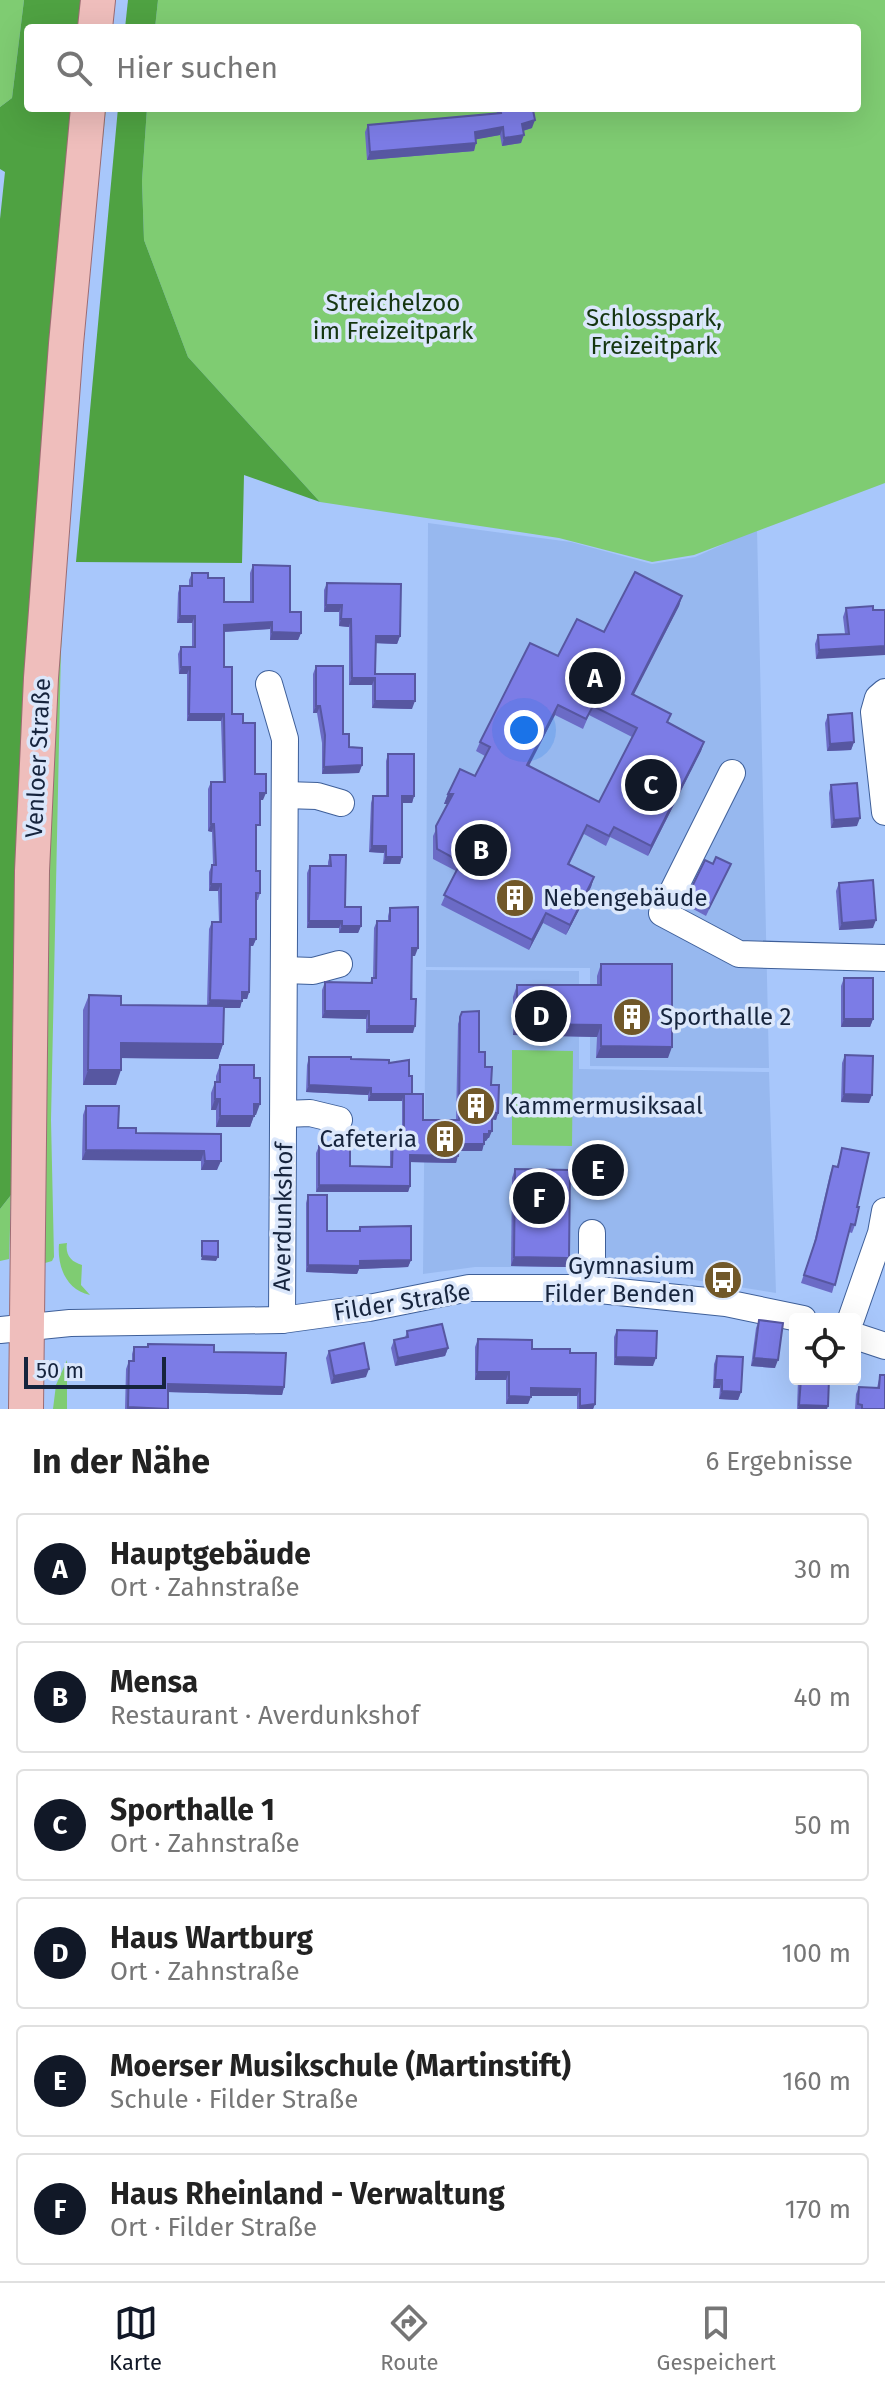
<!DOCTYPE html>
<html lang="de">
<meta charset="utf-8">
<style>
body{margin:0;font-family:"Fira Sans",sans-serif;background:#f6f6f6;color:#222}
.controls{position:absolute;right:24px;bottom:24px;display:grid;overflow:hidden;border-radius:8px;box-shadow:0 8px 32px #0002}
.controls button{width:72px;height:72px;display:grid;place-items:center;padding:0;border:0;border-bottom:2px solid #e0e0e0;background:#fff;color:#222;font:40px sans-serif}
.scale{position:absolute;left:24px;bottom:20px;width:142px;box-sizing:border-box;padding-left:8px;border:4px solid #16243d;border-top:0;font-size:22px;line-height:28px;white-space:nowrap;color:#16243d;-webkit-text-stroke:6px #dbe7fb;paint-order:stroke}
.you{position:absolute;left:524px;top:730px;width:28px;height:28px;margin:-20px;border:6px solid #fff;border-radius:50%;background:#1a73e8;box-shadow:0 0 0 12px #1a73e833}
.badge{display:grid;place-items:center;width:52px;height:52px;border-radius:50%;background:#111827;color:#fff;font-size:26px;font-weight:700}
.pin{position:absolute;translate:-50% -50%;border:4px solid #fff;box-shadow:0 2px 8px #0006}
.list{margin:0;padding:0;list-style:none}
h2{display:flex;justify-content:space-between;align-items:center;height:104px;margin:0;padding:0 32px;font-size:34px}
h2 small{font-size:26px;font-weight:400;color:#767676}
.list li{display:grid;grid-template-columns:52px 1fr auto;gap:24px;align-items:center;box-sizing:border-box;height:112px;margin:0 16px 16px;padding:0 16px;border:2px solid #e0e0e0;border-radius:8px}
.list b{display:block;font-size:30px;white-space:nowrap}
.list p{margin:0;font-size:26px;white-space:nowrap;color:#767676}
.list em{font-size:26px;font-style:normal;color:#767676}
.icon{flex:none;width:44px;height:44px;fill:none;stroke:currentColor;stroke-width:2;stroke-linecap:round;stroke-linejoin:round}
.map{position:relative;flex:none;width:885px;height:1409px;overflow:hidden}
.search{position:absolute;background:#fff;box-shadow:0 8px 32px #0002;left:24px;right:24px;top:24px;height:88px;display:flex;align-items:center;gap:20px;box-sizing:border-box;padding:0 28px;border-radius:8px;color:#767676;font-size:30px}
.sheet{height:872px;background:#fff}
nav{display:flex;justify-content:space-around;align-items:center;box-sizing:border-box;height:112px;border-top:2px solid #e0e0e0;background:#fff;font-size:22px;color:#767676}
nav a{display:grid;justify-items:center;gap:4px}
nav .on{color:#111827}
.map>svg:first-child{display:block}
.built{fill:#97b8ef}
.green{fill:#7fcc72}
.forest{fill:#4fa242}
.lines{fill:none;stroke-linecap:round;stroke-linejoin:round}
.minor-casing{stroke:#3e5f99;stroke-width:28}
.major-casing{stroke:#9c6c73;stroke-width:36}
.minor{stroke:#fff;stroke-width:26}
.major{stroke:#efbebc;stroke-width:34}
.wall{fill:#6b6bc6;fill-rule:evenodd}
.shaded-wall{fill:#5757a1}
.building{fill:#7c7ce6;stroke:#5757a1;stroke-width:2;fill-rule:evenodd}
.labels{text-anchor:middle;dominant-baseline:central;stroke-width:7;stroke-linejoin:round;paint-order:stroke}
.park-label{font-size:24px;fill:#153610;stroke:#dbe7fb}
.street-label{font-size:24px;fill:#16243d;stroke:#dbe7fb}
.poi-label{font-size:24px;fill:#16243d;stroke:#dbe7fb;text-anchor:start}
</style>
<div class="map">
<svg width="885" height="1409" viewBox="0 0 885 1409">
<rect width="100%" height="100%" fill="#a8c7fb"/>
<!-- built -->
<g class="built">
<polygon points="428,523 571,542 652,564 695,557 757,529 769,1068 590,1066 590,968 426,967"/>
<polygon points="426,970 579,971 579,1069 769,1072 776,1293 613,1267 475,1267 423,1274"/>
</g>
<!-- green -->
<g class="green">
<polygon points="0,0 24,0 12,98 0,107"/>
<polygon points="158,0 885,0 885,483 694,555 652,562 559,538 320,502 188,357 144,240 142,181 147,108 857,108 857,28 155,28"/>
<path d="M100 108H106L77 393 61 649 51 1120 54 1257 52 1261 45 1263C46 1033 44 802 58 572 67 417 84 263 100 108Z"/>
<polygon points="512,1050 573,1051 572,1146 512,1145"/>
<polygon points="11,1195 9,1259 0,1261 0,1209"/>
<path d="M67 1243C65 1255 71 1262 82 1265L81 1285 90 1295C66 1290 57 1266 59 1244Z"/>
<polygon points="67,1360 67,1409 53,1409 56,1385"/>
</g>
<!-- forest -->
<g class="forest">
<polygon points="24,0 83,0 81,28 28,28 28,108 73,108 14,927 11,1195 0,1209 0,219 5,172 0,169 0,107 12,98"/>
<polygon points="128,0 158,0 155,28 125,28"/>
<polygon points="118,108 147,108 142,181 144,240 188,357 320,502 244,475 242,563 76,562"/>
</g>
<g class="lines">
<defs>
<g id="minor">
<polyline points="269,684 285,739 282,1320"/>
<polyline points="885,692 878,698 874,712 885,812"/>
<polyline points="732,773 662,913 739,954 885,958"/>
<polyline points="285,795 317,796 341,803"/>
<polyline points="284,970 313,971 339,964"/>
<polyline points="284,1114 310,1113 339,1120"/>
<polyline points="592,1289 592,1233"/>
<polyline points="851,1319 881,1233 885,1211"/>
<polyline points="0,1330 70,1323 282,1320 369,1308 469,1288 580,1288 726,1303 803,1319"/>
<polyline points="855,1336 885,1346"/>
</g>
<g id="major">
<polyline points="95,28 98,0"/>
<polyline points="26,1409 32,871 41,678 66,344 88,108"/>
</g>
</defs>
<!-- minor casing -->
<use href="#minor" class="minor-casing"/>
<!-- major casing -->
<use href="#major" class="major-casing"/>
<!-- minor -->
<use href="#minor" class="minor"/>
<!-- major -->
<use href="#major" class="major"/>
</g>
<!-- wall -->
<g class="wall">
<polygon points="496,108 520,108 521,111 532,128 523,131 521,143 502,146 500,135 476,139 474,151 367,160 365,132 368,125 497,113"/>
<polygon points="253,565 290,612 301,633 298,640 270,640 270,629 224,632 224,667 232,714 243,723 263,800 260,800 256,832 256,871 260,893 258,900 256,900 256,939 253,946 250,946 249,992 247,999 242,999 240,1008 224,1008 223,1044 218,1059 121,1058 116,1085 83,1085 83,1010 89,995 121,1005 207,1006 209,929 212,922 219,922 218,891 209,891 209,872 212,865 213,865 212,832 208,831 208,789 211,782 223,782 221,721 187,721 187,674 179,674 178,654 181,647 192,647 192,623 177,623 178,593 180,586 189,586 189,580 192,573 208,578 224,602 250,602 250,573"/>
<polygon points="327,583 400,636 397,644 375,643 375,674 412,709 372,708 372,685 349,685 349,627 339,626 339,612 324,612 324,590"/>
<path d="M682 596 679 606 633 695 668 723 704 742 701 751 648 856 610 837 606 846 584 834 569 865 594 877 591 887 566 935 543 923 529 950 441 905 456 871 433 859V836L448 804H444L448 794 475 776 485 756 476 751 480 742 558 656 604 632ZM555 715 583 729 589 715 632 737 599 802 529 766Z"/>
<polygon points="846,608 873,610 885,610 816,659 815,644 818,635 845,634 843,617"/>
<polygon points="316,666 349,747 362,765 359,773 322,774 322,743 317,713 313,713 313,674"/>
<polygon points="828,715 854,742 851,750 827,751 825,723"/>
<polygon points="388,754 414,796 412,803 402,803 400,864 383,864 384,853 369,852 371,803 373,796 386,796 386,761"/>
<polygon points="831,785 857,826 831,828 829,793"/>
<polygon points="330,855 345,907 361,926 358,933 339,933 339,928 307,928 307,873 310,866 328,866 328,862"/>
<polygon points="713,864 731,864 706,916 684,904 687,897"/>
<polygon points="839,883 873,928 839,930 836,891"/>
<polygon points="390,908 415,956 412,956 413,1033 366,1033 366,1019 322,1018 322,990 325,982 370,983 372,978 373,978 374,928 377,921 388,921 388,916"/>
<polygon points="601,964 668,1058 596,1058 597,1037 513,1035 513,997 517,985 597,985 597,976"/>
<polygon points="844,978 873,1019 870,1027 841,1027 841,986"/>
<polygon points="462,1012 485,1067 491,1085 498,1113 496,1120 492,1119 489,1138 488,1138 486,1141 484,1141 482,1151 458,1151 456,1163 410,1162 410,1186 408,1192 316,1192 316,1153 319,1146 350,1166 390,1167 390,1140 393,1133 402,1133 402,1101 368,1101 368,1095 306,1092 307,1065 309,1057 389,1063 409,1076 412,1094 423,1120 456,1120 458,1024"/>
<polygon points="845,1055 869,1103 841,1102 842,1063"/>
<polygon points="220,1065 256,1115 254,1115 250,1127 216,1127 216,1110 211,1110 211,1093 215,1082 216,1082 216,1076"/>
<polygon points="86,1106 118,1128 136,1133 221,1134 217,1170 201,1170 201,1161 82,1160 83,1115"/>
<polygon points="842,1148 857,1207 855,1225 852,1233 849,1232 832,1293 801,1283 813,1247 830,1174 833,1166 837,1166"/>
<polygon points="515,1169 569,1258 566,1267 511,1266 512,1178"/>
<polygon points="308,1195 327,1231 358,1231 360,1227 411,1260 408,1267 359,1269 357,1274 306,1272 306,1203"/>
<polygon points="759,1320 775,1368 751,1366 756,1328"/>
<polygon points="617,1330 653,1366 614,1365 614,1337"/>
<polygon points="407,1331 448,1348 445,1356 395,1366 391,1348 394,1340 405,1338"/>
<polygon points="478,1339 532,1349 570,1353 595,1404 593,1409 577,1409 577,1396 531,1396 528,1404 506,1404 506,1380 475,1380 475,1347"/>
<polygon points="148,1344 214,1352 284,1387 282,1395 168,1392 168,1409 125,1409 126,1369 129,1361 132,1361 132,1354 134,1347 147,1347"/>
<polygon points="329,1351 366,1377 331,1384 326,1358"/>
<polygon points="717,1356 741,1392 738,1400 719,1399 720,1388 713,1388 714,1364"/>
<polygon points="880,1375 885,1409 855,1409 856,1394 859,1387 877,1388"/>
<polygon points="798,1379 829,1379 827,1409 797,1409"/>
</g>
<!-- shaded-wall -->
<g class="shaded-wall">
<polygon points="535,120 532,128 519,132 522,124"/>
<polygon points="503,127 500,135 473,140 475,132"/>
<polygon points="524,135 521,143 502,146 504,138"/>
<polygon points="476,143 474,151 367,160 370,152"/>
<polygon points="682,596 679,606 629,704 632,694"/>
<polygon points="326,605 342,605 339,612 324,612"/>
<polygon points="180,616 195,616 192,623 177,623"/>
<polygon points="341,619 351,619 349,627 339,626"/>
<polygon points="272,622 270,629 221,632 224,625"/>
<polygon points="272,632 301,633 298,640 270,640"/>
<polygon points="376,636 400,636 397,644 373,643"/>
<polygon points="885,646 885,655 816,659 819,650"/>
<polygon points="181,667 190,667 187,674 179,674"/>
<polygon points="352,678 375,678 372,685 349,685"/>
<polygon points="375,701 415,701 412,709 372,708"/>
<polygon points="558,705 555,715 524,775 527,765"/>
<polygon points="316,706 320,706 317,713 313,713"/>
<polygon points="189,714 224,714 221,721 187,721"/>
<polygon points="704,742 701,751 648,856 651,846"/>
<polygon points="854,742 851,750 827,751 830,744"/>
<polygon points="362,765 359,773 322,774 324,767"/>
<polygon points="260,793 266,793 263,800 257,800"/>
<polygon points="448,794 453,794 449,804 444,804"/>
<polygon points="402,796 414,796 412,803 400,803"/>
<polygon points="860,818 857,826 831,828 834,820"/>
<polygon points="211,824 214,824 212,832 208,831"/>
<polygon points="372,846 386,846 384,853 369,852"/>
<polygon points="386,857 402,857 400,864 383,864"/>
<polygon points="594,877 591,887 566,935 570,925"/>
<polygon points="211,884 221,884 218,891 209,891"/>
<polygon points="546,913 543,923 529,950 532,940"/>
<polygon points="876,920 873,928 839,930 842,923"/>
<polygon points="309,921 342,921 339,928 307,928"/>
<polygon points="342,926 361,926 358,933 339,933"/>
<polygon points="250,939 256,939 253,946 247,946"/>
<polygon points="412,948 418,948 415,956 409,956"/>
<polygon points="242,992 249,992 247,999 240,999"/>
<polygon points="210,1000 242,1001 240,1008 207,1008"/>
<polygon points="325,1011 369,1011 366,1019 322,1018"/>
<polygon points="844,1019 873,1019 870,1027 841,1027"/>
<polygon points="517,1024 601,1025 597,1037 513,1035"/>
<polygon points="369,1026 415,1026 413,1033 366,1033"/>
<polygon points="121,1043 223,1044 218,1059 116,1058"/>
<polygon points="601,1046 672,1047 668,1058 596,1058"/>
<polygon points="88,1070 121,1070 116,1085 83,1085"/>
<polygon points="309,1085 371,1088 368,1095 306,1092"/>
<polygon points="371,1094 412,1094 404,1094 402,1101 368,1101"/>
<polygon points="844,1094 872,1095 869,1103 841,1102"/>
<polygon points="215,1099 220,1099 216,1110 211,1110"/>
<polygon points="254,1104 260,1104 256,1115 250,1115"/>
<polygon points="492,1113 498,1113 496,1120 489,1119"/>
<polygon points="220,1116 254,1116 250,1127 216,1127"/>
<polygon points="489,1131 492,1131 489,1138 488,1138 486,1141 482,1141 484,1134"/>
<polygon points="459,1144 484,1144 482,1151 456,1151"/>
<polygon points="86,1150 204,1151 201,1161 82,1160"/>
<polygon points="410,1155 458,1156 456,1163 408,1162"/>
<polygon points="205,1161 221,1161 217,1170 201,1170"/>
<polygon points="319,1185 410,1186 408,1192 316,1192"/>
<polygon points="202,1256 218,1257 216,1261 201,1260"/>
<polygon points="514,1257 569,1258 566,1267 511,1266"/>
<polygon points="411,1260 408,1267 359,1269 357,1274 306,1272 308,1265 360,1261"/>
<polygon points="448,1348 445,1356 395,1366 398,1358"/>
<polygon points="616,1357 656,1358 653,1366 614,1365"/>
<polygon points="754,1358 778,1360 775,1368 751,1366"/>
<polygon points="369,1369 366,1377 331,1384 334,1376"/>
<polygon points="477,1372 509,1372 506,1380 475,1380"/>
<polygon points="715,1380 722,1380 720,1388 713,1388"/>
<polygon points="168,1384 284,1387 282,1395 166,1392"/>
<polygon points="531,1388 580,1389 577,1396 528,1396"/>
<polygon points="722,1391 741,1392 738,1400 719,1399"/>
<polygon points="509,1396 531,1397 528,1404 506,1404"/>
<polygon points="595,1404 593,1409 579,1409 580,1406"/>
<polygon points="799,1405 828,1406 827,1409 798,1409"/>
<polygon points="128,1407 149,1407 148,1409 127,1409"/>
</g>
<!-- building -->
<g class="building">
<polygon points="500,108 520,108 521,111 533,110 535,120 522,124 524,135 504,138 503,127 475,132 476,143 370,152 368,125 501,113"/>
<polygon points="253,565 290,566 290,612 301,612 301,633 272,632 272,622 224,625 224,667 232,667 232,714 243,714 243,723 255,723 255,774 266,774 266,793 260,793 260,825 256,825 256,871 260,871 260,893 256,893 256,939 250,939 249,992 242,992 242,1001 210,1000 212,922 221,922 221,884 211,884 212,865 216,865 214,824 211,824 211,782 225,782 224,714 189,714 190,667 181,667 181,647 195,647 195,616 180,616 180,586 192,586 192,573 208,573 208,578 224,578 224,602 253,602"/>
<path d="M635 572 682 596 632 694 671 714 667 722 704 742 651 846 614 827 609 836 587 825 568 864 594 877 570 925 546 913 532 940 444 895 461 862 437 849 436 826 453 794H448L460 769 475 776 490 747 480 742 530 643 558 656 577 619 604 632ZM558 705 586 719 593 706 637 728 599 802 527 765Z"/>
<polygon points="327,583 401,584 400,636 376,636 375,674 415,674 415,701 375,701 375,678 352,678 351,619 341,619 342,605 326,605"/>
<polygon points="873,606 873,610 885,610 885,646 819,650 818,635 849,634 846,608"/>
<polygon points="316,666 343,666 343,734 349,734 349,747 362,748 362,765 324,767 325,735 320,706 316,706"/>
<polygon points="852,713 854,742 830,744 828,715"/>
<polygon points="388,754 414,754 414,796 402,796 402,857 386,857 386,846 372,846 373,796 388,796"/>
<polygon points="857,783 860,818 834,820 831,785"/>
<polygon points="330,855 346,855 345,907 361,907 361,926 342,926 342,921 309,921 310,866 331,866"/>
<polygon points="716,857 731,864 709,908 687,897 705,860 713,864"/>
<polygon points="873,880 876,920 842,923 839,883"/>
<polygon points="418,907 418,948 412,948 411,999 416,999 415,1026 369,1026 369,1011 325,1011 325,982 372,983 372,978 376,978 377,921 390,921 390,908"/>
<polygon points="601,964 672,964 672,1047 601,1046 601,1025 517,1024 517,985 601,985"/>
<rect x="844" y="978" width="29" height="41"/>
<polygon points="89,995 121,996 121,1005 224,1006 223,1044 121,1043 121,1070 88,1070"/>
<polygon points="479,1011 479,1052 485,1052 485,1067 492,1067 491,1085 499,1085 498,1113 492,1113 492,1131 489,1131 489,1134 484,1134 484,1144 459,1144 458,1156 410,1155 410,1186 319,1185 319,1146 350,1147 350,1166 392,1167 393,1133 404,1133 404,1094 423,1094 423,1120 459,1120 460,1017 462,1012"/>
<polygon points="845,1055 873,1056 872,1095 844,1094"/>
<polygon points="309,1057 351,1057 351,1059 389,1060 389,1063 409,1060 409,1076 412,1076 412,1094 371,1094 371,1088 309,1085"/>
<polygon points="220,1065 254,1065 254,1078 260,1078 260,1104 254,1104 254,1116 220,1116 220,1099 215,1099 215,1082 220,1082"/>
<polygon points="86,1106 119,1106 118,1128 136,1128 136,1133 221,1134 221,1161 205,1161 204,1151 86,1150"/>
<polygon points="842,1148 869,1153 857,1207 859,1207 855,1225 851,1224 835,1285 804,1275 816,1239 833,1166 838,1167"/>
<polygon points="515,1169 570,1170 569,1258 514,1257"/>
<polygon points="308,1195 327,1195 327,1231 360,1231 360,1227 411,1226 411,1260 360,1261 360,1266 308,1265"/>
<polygon points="202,1241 218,1241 218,1257 202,1256"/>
<polygon points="759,1320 783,1323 778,1360 754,1358"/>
<polygon points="442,1324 448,1348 398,1358 394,1340 408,1337 407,1331"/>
<polygon points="617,1330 657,1331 656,1358 616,1357"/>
<polygon points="478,1339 532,1340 532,1349 570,1349 570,1353 596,1353 595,1404 580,1406 580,1389 531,1388 531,1397 509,1396 509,1372 477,1372"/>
<polygon points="364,1343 369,1369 334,1376 329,1351"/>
<polygon points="148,1344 214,1345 214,1352 286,1353 284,1387 168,1384 168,1409 128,1407 129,1361 134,1361 134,1347 148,1347"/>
<polygon points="717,1356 743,1357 741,1392 722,1391 722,1380 715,1380"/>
<polygon points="880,1375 885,1375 885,1409 862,1409 862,1405 858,1404 859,1387 879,1388"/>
<polygon points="801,1379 829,1379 828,1406 799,1405"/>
</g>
<!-- icons -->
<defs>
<symbol id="building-disc" viewBox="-11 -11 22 22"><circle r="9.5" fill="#715829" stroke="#dbe7fb"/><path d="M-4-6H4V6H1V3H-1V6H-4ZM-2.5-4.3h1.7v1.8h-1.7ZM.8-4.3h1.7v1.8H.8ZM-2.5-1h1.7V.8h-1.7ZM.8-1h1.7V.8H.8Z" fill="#fff"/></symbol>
<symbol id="bus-disc" viewBox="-11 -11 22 22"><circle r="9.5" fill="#715829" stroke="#dbe7fb"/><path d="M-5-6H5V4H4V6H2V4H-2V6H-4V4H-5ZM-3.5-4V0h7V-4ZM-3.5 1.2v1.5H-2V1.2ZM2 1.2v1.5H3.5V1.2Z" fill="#fff"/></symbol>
</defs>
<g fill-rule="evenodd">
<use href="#building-disc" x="493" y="876" width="44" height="44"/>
<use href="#building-disc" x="610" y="995" width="44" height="44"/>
<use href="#building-disc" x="454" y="1084" width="44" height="44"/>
<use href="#building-disc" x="423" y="1117" width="44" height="44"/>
<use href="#bus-disc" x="701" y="1258" width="44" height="44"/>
</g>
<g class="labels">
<!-- park labels -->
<g class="park-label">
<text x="393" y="303">Streichelzoo<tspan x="393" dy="28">im Freizeitpark</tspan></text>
<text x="654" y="318">Schlosspark,<tspan x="654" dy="28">Freizeitpark</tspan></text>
</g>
<!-- street labels -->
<g class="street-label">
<text transform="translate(38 758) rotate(-87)">Venloer Straße</text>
<text transform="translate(283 1217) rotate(-89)">Averdunkshof</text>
<text transform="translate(402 1302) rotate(-9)">Filder Straße</text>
</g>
<!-- poi labels -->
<g class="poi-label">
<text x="543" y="898">Nebengebäude</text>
<text x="660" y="1017">Sporthalle 2</text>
<text x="504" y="1106">Kammermusiksaal</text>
<text x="417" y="1139" text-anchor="end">Cafeteria</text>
<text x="695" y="1266" text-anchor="end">Gymnasium<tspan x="695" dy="28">Filder Benden</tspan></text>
</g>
</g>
</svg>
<div class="controls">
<button><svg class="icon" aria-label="locate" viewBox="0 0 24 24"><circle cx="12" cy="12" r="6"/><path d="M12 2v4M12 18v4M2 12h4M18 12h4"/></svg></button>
</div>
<div class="scale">50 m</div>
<div class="you"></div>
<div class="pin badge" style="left:595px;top:678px">A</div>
<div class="pin badge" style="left:481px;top:850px">B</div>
<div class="pin badge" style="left:651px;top:785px">C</div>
<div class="pin badge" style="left:541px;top:1016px">D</div>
<div class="pin badge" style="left:598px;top:1170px">E</div>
<div class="pin badge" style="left:539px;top:1198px">F</div>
<div class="search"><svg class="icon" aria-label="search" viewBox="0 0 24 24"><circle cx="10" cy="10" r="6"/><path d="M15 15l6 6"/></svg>Hier suchen</div>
</div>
<section class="sheet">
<h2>In der Nähe<small>6 Ergebnisse</small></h2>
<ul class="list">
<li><span class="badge">A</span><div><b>Hauptgebäude</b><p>Ort · Zahnstraße</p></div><em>30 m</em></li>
<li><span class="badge">B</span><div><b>Mensa</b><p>Restaurant · Averdunkshof</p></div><em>40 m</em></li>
<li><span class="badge">C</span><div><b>Sporthalle 1</b><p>Ort · Zahnstraße</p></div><em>50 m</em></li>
<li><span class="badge">D</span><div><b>Haus Wartburg</b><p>Ort · Zahnstraße</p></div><em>100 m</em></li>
<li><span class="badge">E</span><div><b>Moerser Musikschule (Martinstift)</b><p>Schule · Filder Straße</p></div><em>160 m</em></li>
<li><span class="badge">F</span><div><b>Haus Rheinland - Verwaltung</b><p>Ort · Filder Straße</p></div><em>170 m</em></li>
</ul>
</section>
<nav>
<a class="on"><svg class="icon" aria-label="map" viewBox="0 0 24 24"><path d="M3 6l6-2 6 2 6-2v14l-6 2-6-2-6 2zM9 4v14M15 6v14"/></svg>Karte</a>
<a><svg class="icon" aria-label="directions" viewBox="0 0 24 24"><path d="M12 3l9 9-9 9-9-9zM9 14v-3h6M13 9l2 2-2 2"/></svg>Route</a>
<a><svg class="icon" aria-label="saved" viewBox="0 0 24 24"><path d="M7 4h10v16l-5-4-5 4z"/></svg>Gespeichert</a>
</nav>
